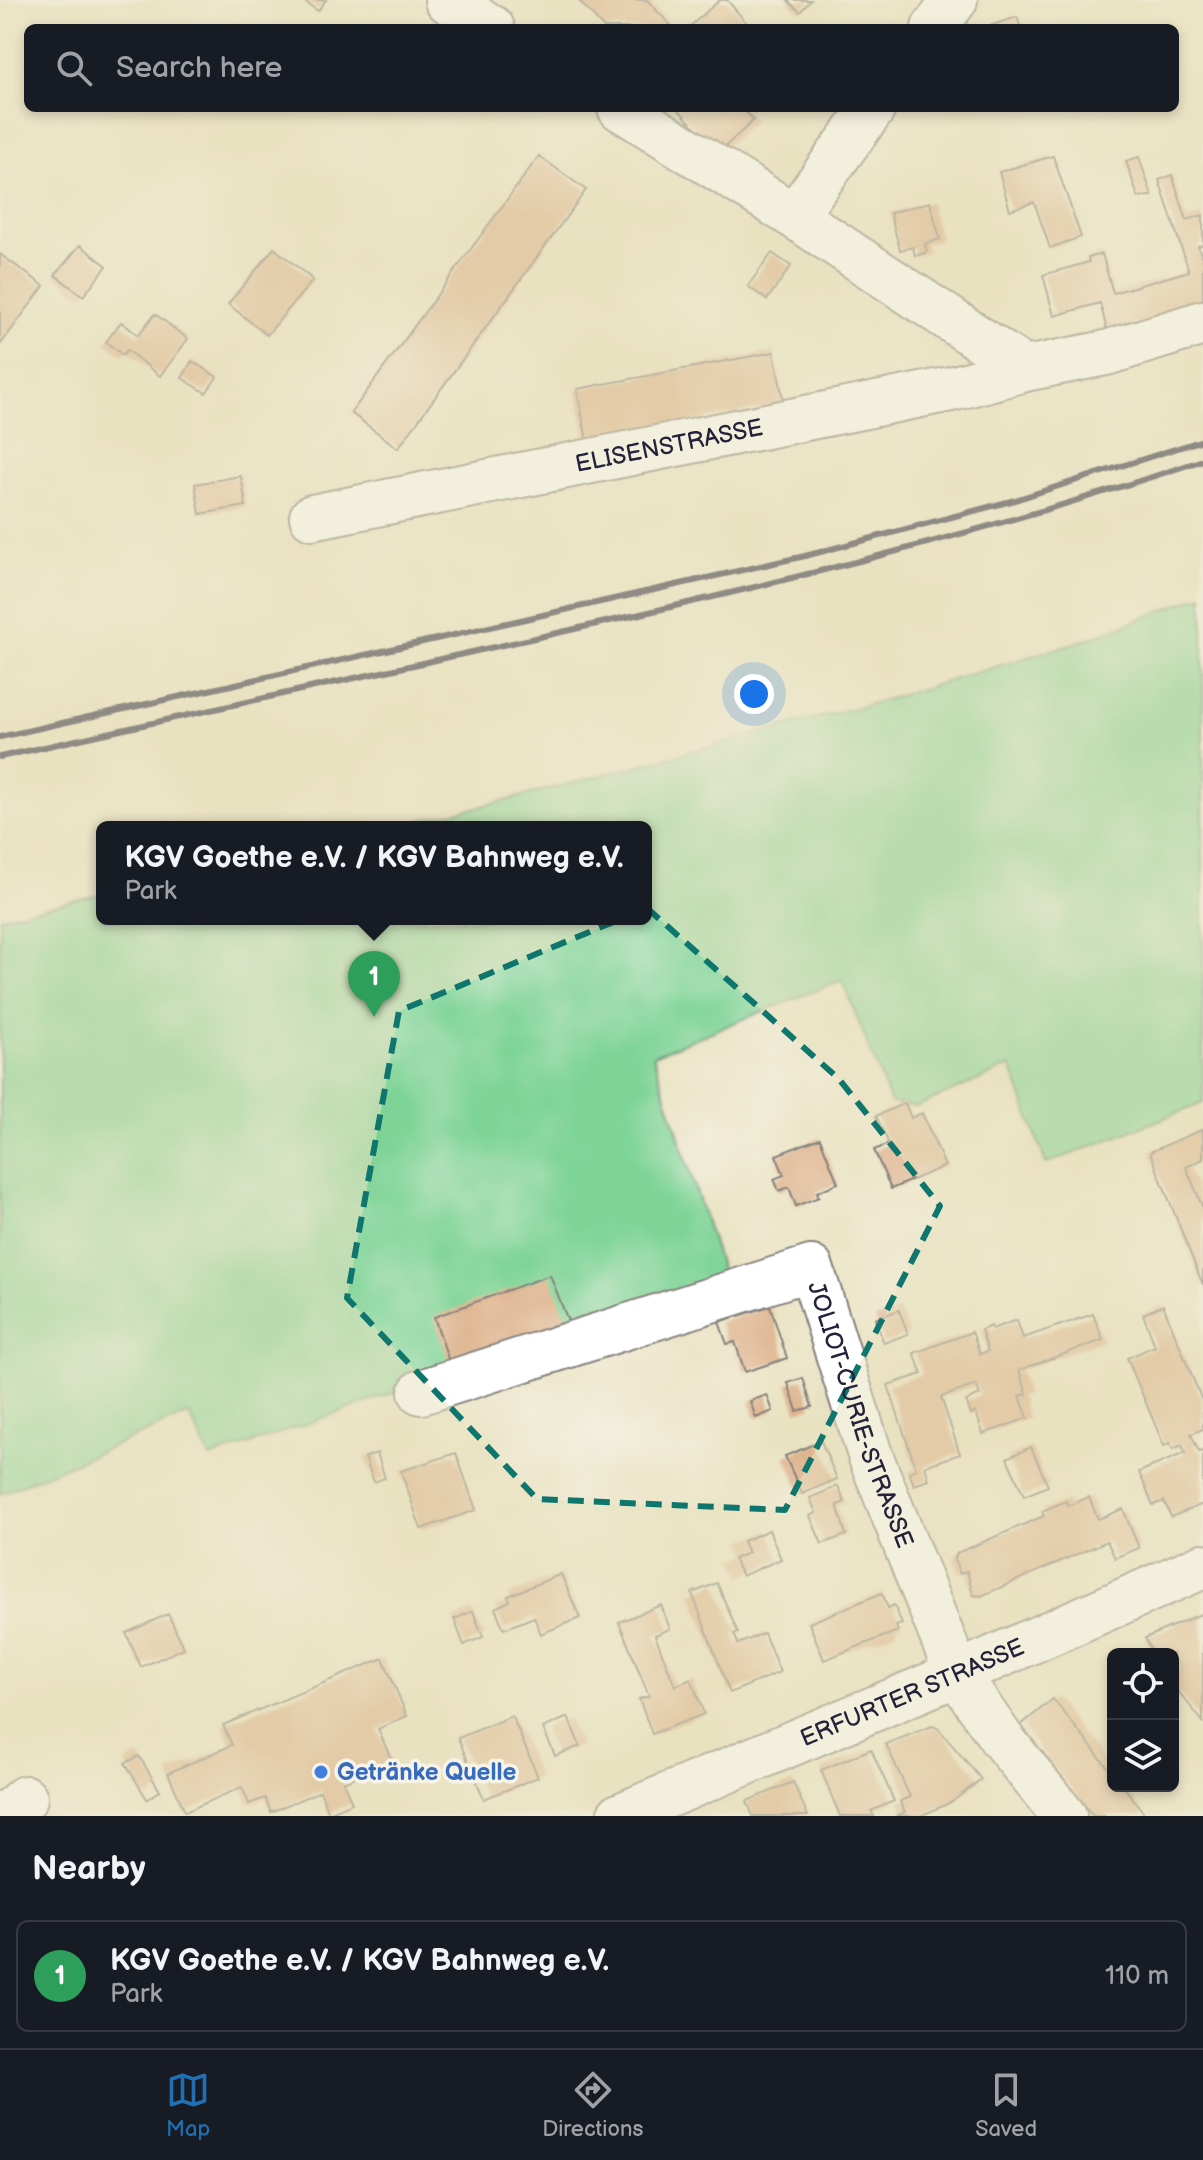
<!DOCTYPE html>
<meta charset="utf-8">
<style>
body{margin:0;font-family:"Balsamiq Sans",sans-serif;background:#20242c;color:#f1f3f6}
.controls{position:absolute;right:24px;bottom:24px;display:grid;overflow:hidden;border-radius:12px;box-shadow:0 4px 12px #0003}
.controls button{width:72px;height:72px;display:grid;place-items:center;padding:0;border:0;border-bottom:2px solid #363941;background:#171b24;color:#f1f3f6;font:40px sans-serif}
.you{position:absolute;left:754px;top:694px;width:28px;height:28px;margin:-20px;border:6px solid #fff;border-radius:50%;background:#1a73e8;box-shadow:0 0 0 12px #1a73e833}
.badge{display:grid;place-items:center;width:52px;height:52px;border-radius:50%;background:#1f6fb2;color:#fff;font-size:26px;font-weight:700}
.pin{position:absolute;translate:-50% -66px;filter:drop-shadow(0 2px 4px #0008)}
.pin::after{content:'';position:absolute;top:42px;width:28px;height:24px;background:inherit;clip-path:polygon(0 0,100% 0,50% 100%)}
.popup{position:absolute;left:96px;top:821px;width:556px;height:104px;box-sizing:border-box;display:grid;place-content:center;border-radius:12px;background:#171b24;filter:drop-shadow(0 2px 6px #0005);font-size:26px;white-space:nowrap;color:#9ea1a6}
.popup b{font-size:30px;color:#f1f3f6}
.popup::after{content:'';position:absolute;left:50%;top:100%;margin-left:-16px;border:16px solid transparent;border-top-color:#171b24}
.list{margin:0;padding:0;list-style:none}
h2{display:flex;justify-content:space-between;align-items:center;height:104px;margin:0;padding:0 32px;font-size:34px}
h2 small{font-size:26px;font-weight:400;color:#9ea1a6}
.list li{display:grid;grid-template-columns:52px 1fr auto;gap:24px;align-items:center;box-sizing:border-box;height:112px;margin:0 16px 16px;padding:0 16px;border:2px solid #363941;border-radius:12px}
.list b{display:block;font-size:30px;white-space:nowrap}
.list p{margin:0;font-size:26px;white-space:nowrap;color:#9ea1a6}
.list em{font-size:26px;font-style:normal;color:#9ea1a6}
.icon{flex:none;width:44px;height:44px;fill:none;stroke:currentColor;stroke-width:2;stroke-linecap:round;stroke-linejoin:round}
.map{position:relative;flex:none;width:1203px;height:1816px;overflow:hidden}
.search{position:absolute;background:#171b24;box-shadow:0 4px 12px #0003;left:24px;right:24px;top:24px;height:88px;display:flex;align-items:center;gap:20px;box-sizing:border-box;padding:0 28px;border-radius:12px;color:#9ea1a6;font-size:30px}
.sheet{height:232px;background:#171b24}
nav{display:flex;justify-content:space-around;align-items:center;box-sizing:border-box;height:112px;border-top:2px solid #363941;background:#171b24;font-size:22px;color:#9ea1a6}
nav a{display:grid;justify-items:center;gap:4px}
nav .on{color:#1f6fb2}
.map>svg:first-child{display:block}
.green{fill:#7ed497;stroke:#507b69;stroke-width:2}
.building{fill:#ddb089}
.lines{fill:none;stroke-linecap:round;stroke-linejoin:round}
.minor-casing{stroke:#86827e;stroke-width:48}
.minor{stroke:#fff;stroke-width:44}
.rail{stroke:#22223b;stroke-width:6}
.marked{fill:none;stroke:#0f766e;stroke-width:6;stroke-dasharray:16 10;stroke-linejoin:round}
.shop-dot{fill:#3f7fe0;stroke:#f7f3e8;stroke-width:3}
.labels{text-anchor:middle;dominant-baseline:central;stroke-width:7;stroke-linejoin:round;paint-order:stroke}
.street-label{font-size:24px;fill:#22223b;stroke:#f7f3e8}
.shop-label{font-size:24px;font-weight:bold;fill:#366cbe;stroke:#f7f3e8;text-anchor:start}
</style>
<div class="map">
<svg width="1203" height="1816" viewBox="0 0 1203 1816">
<rect width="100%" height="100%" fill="#f7f3e8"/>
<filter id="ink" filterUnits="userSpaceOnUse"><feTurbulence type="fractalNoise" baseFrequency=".0125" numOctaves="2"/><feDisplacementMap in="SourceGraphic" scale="16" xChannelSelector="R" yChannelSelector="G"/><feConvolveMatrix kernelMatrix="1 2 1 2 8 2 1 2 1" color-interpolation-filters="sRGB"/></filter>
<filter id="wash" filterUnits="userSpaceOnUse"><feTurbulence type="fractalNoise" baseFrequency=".006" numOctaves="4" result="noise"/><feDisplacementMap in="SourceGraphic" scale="32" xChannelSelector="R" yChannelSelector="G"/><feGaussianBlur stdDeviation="1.8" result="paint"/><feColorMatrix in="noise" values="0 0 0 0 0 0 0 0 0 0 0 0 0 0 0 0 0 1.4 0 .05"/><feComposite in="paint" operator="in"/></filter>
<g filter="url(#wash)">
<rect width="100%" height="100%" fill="#e9e2c1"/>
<!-- green -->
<polygon class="green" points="1203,595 1203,1103 1046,1164 1011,1066 916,1107 891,1103 842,980 653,1055 723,1276 210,1458 189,1414 0,1494 0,917 102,894 102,919 646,919 646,827 390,827 508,800 885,700 1088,639"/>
<g id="blocks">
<!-- building -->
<g class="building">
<polygon points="302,0 326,0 318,11"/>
<polygon points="578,0 647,0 673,28 604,28"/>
<polygon points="720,0 727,0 751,28 688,28"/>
<polygon points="787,0 811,0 800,12"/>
<polygon points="1017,17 1021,28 986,28 986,27"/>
<polygon points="677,108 751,108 746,112 754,120 718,153"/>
<polygon points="539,156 586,190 398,448 351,413"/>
<polygon points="1053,156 1081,237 1050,248 1034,202 1010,210 999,172"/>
<polygon points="1139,157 1152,196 1138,197 1126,161"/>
<polygon points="1172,175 1187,220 1203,215 1203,245 1198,246 1203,261 1203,306 1108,334 1100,303 1054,316 1043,275 1089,262 1088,258 1102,254 1113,293 1189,271 1159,180"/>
<polygon points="930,202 940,239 925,244 927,252 915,256 913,247 900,250 890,213"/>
<polygon points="80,245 107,266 83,296 55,275"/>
<polygon points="274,248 313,280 267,335 228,304"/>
<polygon points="772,253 791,266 767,300 748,286"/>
<polygon points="0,254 44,286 0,345"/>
<polygon points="155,314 188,339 160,376 127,350 123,355 106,342 121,322 138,335"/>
<polygon points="774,352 784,404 587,441 577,389"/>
<polygon points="192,361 217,377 206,393 182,378"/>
<polygon points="241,476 246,506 200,514 195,484"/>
<polygon points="905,1103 911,1118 922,1113 945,1166 891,1189 874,1150 889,1144 876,1116"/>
<polygon points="1203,1129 1203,1159 1186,1167 1203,1208 1203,1285 1150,1152"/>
<polygon points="820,1138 838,1183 817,1192 819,1197 796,1206 789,1187 779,1191 774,1179 784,1175 776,1155"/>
<polygon points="550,1275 570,1326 451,1367 434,1317"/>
<polygon points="1163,1305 1203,1403 1203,1429 1191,1434 1199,1452 1203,1451 1203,1504 1171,1517 1164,1501 1153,1505 1139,1472 1185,1453 1182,1445 1173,1449 1170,1443 1164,1446 1127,1358 1155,1346 1143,1314"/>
<polygon points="770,1306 787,1358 745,1372 735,1342 727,1344 719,1322"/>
<polygon points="899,1310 908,1334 884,1343 875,1319"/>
<polygon points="1093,1314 1103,1340 1019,1370 1027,1394 1020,1396 1028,1418 983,1434 976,1412 971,1414 966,1401 980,1395 976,1385 941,1397 960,1454 925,1466 929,1480 914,1485 909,1472 916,1469 888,1385 922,1374 914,1353 972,1332 980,1354 988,1351 981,1330 991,1326 992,1329 1017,1320 1023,1338"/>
<polygon points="803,1378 812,1407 797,1411 788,1383"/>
<polygon points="767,1395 773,1411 756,1418 750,1401"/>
<polygon points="821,1441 837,1479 802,1494 785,1456"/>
<polygon points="1031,1447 1048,1486 1024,1496 1007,1458"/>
<polygon points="377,1453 385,1478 374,1482 365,1457"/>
<polygon points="456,1453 476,1510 421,1529 401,1471"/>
<polygon points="838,1486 845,1502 837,1505 846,1535 822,1544 810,1516 816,1513 810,1498"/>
<polygon points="1089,1497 1098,1519 1123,1509 1139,1548 1115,1558 1107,1541 981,1596 973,1595 967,1571 960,1574 954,1560 957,1553 1044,1516 1042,1511 1066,1501 1068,1506"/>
<polygon points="769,1530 781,1559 742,1576 734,1559 748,1553 743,1541"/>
<polygon points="561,1574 580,1618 541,1634 534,1617 504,1629 495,1608 510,1601 508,1596"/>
<polygon points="717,1583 738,1633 734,1634 738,1644 764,1633 780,1672 730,1693 692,1593"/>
<polygon points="882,1593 888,1608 894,1605 902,1624 896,1626 898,1631 824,1660 809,1623"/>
<polygon points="661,1605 670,1629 655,1635 675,1686 691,1679 704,1714 652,1734 639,1699 649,1696 619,1622"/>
<polygon points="473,1611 483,1637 464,1645 454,1619"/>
<polygon points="1203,1613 1203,1722 1173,1685 1173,1654 1153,1654 1145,1638"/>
<polygon points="168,1614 184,1648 141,1667 126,1633"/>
<polygon points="383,1658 407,1716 378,1729 392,1761 343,1782 352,1803 329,1813 320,1791 271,1812 265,1798 249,1804 242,1787 185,1812 168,1773 232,1745 223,1725"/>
<polygon points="1053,1699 1113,1774 1113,1786 1123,1786 1144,1813 1140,1816 1093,1816 1021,1725"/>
<polygon points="512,1716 538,1777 484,1799 458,1738"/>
<polygon points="568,1717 580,1746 555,1756 543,1728"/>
<polygon points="932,1726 938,1728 981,1779 952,1802 920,1816 896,1816 905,1812 900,1801 910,1797 886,1744"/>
<polygon points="871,1749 894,1801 871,1811 874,1816 840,1816 821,1770"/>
<polygon points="139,1756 160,1791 147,1799 125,1763"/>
<polygon points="793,1782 808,1816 753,1816 747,1801"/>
</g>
</g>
</g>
<g filter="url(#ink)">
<use href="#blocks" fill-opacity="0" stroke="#86827e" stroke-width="2"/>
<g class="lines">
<defs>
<g id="minor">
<polyline points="447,0 492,28"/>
<polyline points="934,28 955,0"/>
<polyline points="620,108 794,216 1025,369"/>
<polyline points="794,216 873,108"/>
<path id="s1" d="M312 517 951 389 1025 369 1106 353 1203 323"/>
<path id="s2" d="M421 1392 811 1268 870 1455 957 1674 1001 1738 1064 1816"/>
<polyline points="4,1816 25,1798"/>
<path id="s3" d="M619 1816 957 1674 1203 1566"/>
</g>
</defs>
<!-- minor casing -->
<use href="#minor" class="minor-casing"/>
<!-- minor -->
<use href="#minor" class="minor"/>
<!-- rail -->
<g class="rail">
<polyline points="0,737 805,556 1015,500 1203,440"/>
<path d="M0 757C160 721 320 686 481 650 724 596 967 540 1203 460"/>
</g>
</g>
</g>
<!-- marked area -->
<path d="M0 0H1203V1816H0ZM647 908 839 1079 940 1206 785 1510 537 1499 347 1298 399 1011Z" fill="#e9e2c1" fill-opacity=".55" fill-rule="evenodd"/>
<path class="marked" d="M647 908 839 1079 940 1206 785 1510 537 1499 347 1298 399 1011Z"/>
<!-- markers -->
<circle class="shop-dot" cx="321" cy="1772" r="8"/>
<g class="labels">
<!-- street labels -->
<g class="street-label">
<text stroke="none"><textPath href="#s1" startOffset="364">ELISENSTRASSE</textPath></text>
<text stroke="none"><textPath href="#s2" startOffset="564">JOLIOT-CURIE-STRASSE</textPath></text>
<text stroke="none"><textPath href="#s3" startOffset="318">ERFURTER STRASSE</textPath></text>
</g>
<!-- shop labels -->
<g class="shop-label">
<text x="337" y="1772">Getränke Quelle</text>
</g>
</g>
</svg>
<div class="controls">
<button><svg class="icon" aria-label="locate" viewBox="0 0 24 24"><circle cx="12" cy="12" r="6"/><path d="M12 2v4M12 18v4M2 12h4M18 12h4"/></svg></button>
<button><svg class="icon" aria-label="layers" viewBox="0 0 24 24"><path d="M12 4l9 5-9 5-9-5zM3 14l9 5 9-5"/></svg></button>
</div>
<div class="you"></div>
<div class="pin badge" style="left:374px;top:1017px;background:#2e9e5b">1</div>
<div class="popup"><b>KGV Goethe e.V. / KGV Bahnweg e.V.</b>Park</div>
<div class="search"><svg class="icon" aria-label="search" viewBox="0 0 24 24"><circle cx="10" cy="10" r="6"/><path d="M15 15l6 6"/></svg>Search here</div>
</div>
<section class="sheet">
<h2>Nearby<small></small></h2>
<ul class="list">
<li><span class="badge" style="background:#2e9e5b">1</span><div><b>KGV Goethe e.V. / KGV Bahnweg e.V.</b><p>Park</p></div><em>110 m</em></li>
</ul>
</section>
<nav>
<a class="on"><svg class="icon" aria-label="map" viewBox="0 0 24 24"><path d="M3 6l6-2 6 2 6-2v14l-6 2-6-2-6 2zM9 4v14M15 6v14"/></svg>Map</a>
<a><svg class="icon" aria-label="directions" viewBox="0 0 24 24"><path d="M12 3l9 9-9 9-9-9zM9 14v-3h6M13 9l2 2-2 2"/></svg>Directions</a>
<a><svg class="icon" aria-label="saved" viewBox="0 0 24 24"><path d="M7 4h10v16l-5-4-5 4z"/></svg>Saved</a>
</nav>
